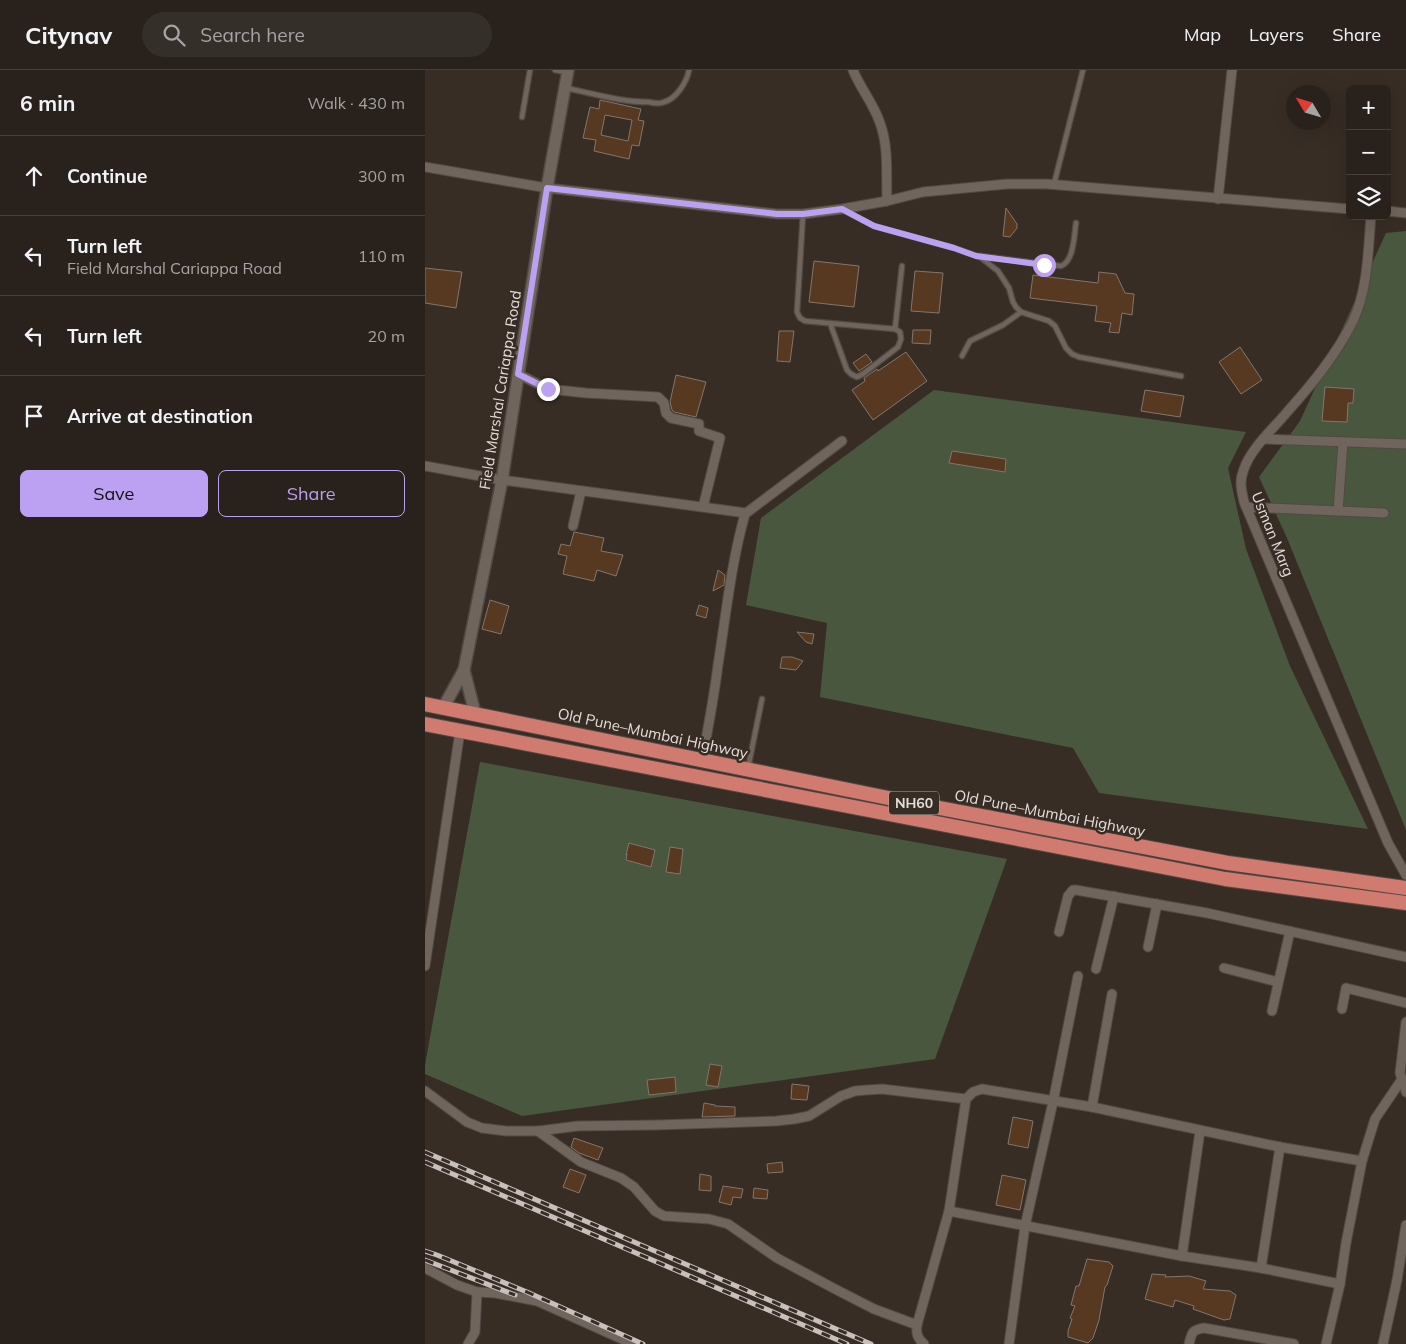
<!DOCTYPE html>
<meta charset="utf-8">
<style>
body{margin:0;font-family:Mulish,sans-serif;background:#352f29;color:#f1f3f6}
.controls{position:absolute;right:15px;top:15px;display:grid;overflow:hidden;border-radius:8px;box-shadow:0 5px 20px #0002}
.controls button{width:45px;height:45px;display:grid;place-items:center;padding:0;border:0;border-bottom:1px solid #453f3b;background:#29221c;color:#f1f3f6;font:25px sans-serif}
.compass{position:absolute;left:861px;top:15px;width:45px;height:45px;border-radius:50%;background:#29221c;box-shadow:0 5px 20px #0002;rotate:308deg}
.stop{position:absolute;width:15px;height:15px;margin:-11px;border:4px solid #bca0f2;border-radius:50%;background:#fff}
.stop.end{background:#bca0f2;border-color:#fff;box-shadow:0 1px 5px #0008}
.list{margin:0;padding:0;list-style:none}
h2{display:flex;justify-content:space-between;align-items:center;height:65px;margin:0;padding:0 20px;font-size:21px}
h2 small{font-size:16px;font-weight:400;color:#a5a4a3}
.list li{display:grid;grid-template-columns:32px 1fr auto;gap:15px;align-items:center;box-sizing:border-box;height:80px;padding:0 20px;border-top:1px solid #453f3b}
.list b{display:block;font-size:19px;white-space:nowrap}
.list p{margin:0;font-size:16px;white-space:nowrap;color:#a5a4a3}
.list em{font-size:16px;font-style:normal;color:#a5a4a3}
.actions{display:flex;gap:10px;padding:15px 20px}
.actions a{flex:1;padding:11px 0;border:1px solid #bca0f2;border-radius:8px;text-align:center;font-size:18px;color:#bca0f2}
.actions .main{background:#bca0f2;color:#111}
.icon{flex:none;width:28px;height:28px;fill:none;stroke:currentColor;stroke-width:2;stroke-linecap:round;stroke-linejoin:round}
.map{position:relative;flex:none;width:981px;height:1274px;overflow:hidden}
header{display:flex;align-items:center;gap:30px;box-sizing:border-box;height:70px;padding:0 25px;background:#29221c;border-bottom:1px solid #453f3b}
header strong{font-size:24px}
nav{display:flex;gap:28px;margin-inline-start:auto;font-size:18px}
.search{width:350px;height:45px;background:#352f29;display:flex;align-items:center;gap:12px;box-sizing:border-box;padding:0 18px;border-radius:28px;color:#a5a4a3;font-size:19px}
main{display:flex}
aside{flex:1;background:#29221c}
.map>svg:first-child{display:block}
.green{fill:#4a573f}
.building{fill:#573922;stroke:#82766d;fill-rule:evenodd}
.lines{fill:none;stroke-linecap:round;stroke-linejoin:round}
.service-casing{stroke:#514943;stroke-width:7}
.minor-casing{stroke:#514943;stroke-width:11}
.tertiary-casing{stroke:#514943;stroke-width:14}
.trunk-casing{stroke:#514943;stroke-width:16}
.service{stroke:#70655c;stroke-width:4.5}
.minor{stroke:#70655c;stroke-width:9}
.tertiary{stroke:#70655c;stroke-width:11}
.trunk{stroke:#d17a70;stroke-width:14}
.rail-casing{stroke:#c8c0bc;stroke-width:5}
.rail{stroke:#372d25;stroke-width:3;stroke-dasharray:9;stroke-linecap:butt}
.route{stroke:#bca0f2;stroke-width:6}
.labels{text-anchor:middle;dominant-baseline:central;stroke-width:5;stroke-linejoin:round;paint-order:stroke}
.shield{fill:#372d25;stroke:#b0a8a3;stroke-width:1}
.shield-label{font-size:14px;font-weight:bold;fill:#e4ddd9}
.street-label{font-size:15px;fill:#e4ddd9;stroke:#372d25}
</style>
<header>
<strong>Citynav</strong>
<div class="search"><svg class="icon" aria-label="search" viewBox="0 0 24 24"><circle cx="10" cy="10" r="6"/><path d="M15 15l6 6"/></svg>Search here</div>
<nav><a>Map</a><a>Layers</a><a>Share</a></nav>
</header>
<main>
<aside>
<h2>6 min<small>Walk · 430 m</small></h2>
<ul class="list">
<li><svg class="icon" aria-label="ahead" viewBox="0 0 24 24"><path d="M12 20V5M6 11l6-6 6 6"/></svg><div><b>Continue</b></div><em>300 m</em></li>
<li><svg class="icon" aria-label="left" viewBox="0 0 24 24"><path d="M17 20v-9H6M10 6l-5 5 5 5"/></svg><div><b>Turn left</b><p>Field Marshal Cariappa Road</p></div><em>110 m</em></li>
<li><svg class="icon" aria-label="left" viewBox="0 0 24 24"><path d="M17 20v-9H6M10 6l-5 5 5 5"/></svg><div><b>Turn left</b></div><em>20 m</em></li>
<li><svg class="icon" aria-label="arrive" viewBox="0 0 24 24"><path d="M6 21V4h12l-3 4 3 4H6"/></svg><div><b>Arrive at destination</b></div></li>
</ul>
<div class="actions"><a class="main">Save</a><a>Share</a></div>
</aside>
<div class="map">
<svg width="981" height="1274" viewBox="0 0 981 1274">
<rect width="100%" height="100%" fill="#372d25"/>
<!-- green -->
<g class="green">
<polygon points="981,161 981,760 862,468 834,407 875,351 961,163"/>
<polygon points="509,320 821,362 803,398 821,479 865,596 943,759 674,723 648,678 395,627 402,553 321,535 336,448"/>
<polygon points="55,692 582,789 510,989 97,1046 0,1004 0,995"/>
</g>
<!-- building -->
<g class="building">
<path d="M175 30 216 39 213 50 219 51 214 76 207 75 204 89 169 81 171 70 158 68 165 37 174 39ZM180 45 207 50 203 71 176 65Z"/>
<polygon points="581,138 592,154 592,158 585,167 578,166"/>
<polygon points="389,191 434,196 429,237 384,232"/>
<polygon points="0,198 37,202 31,238 0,233"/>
<polygon points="490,201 518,203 514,243 486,241"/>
<polygon points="674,202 691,204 700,223 709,224 707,245 697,243 694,263 684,262 686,253 670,251 672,236 605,228 608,205 673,213"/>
<polygon points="488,260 506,260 505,274 487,273"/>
<polygon points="354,261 369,261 365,292 352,291"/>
<polygon points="815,277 837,310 816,324 794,292"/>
<polygon points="481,282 502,311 448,350 427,320 440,311 439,308 452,299 453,301"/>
<polygon points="441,284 447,292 434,301 428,293"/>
<polygon points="251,305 281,312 271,347 249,342 247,340 245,332"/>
<polygon points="900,317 929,319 928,333 923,333 922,352 897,351"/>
<polygon points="720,320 759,326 755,347 716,341"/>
<polygon points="527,381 581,389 580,402 524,393"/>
<polygon points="149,462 179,468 176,481 198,485 191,506 172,500 169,511 138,504 142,486 133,484 136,474 145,476"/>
<polygon points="293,500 300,505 299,515 288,521"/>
<polygon points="65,530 84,536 76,564 57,559"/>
<polygon points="274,535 283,538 281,548 271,545"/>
<polygon points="372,562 389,564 387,574 381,572"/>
<polygon points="357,587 367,587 378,591 371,600 355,598"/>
<polygon points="204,773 230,780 226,797 201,790 202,784 201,785"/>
<polygon points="245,777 258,779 255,804 241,802"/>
<polygon points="285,994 297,996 293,1017 281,1015"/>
<polygon points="250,1007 251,1022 224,1025 222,1010"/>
<polygon points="367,1014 384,1016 382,1030 366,1029"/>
<polygon points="279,1033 290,1035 290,1036 310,1037 310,1046 277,1047"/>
<polygon points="588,1047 608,1051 603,1078 583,1074"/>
<polygon points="149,1068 178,1078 173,1090 154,1083 146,1077"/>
<polygon points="357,1092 358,1102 343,1103 342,1094"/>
<polygon points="145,1099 161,1105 154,1123 138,1117"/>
<polygon points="275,1104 286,1106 286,1121 274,1120"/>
<polygon points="577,1105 601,1110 595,1140 571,1135"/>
<polygon points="298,1116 318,1119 316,1128 308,1127 306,1135 294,1132"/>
<polygon points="329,1118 343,1120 342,1129 328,1128"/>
<polygon points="662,1189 684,1192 688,1196 682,1215 680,1217 674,1250 668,1268 663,1273 643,1267 643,1261 647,1249 645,1248 650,1236 646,1235 651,1216 654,1216"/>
<polygon points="727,1204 741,1205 740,1207 764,1206 781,1211 778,1219 805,1221 811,1225 805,1249 799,1250 768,1239 769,1236 750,1230 748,1237 720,1229"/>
</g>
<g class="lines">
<defs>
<g id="service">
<polyline points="130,0 141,2"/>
<path d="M140 18C167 23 195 32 224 32 228 33 235 34 239 32 251 29 262 12 264 0"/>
<polyline points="97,47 105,0"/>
<polyline points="629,114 658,0"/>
<polyline points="420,141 449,156 529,178 555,187 573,201 584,218 588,232 591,237 596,242 624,251 630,256 641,278 647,284 654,287 756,306"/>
<polyline points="378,144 372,242 375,248 380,251 470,259 475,262 476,269 473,277 438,304 432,307 426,304 422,300 405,253"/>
<path d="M555 186 636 196C649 191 649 166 651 153"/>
<polyline points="470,259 477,196"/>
<polyline points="537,286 545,271 578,255 596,242"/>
<polyline points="323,698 337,629"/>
</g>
<g id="minor">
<path d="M428 0C435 18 449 34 455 53 464 77 461 106 462 131"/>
<polyline points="0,97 122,118 352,144 378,144 417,139 462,131 498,122 582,114 622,114 925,139"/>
<polyline points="793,129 807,0"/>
<polyline points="962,141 981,143"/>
<path d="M946 146C943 181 943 219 928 251 911 285 888 313 863 341 849 358 826 378 819 399 814 412 816 418 819 432L963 773 981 805"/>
<polyline points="93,304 123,319 161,323 233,327 239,333 241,343 246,348 274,354 274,361 295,368 278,437"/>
<polyline points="838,369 981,374"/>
<polyline points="0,396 77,410 321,443"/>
<polyline points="821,437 959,443"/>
<polyline points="913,441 918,372"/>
<polyline points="148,456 156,421"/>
<path d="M277 690C283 659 289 627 293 595 301 545 306 494 320 444L417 371"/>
<polyline points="634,862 643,826 648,820 651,820 782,843 981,887"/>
<polyline points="723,877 732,834"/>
<polyline points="0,896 35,661"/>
<polyline points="799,898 853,912"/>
<polyline points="671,899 689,826"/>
<polyline points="917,939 921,918 981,933"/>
<polyline points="847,941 865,861"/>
<polyline points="981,952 975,1003 981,1022"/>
<polyline points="0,1021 42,1052 57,1058 81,1061 113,1061 153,1056 232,1055 351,1051 369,1049 384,1046 416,1026 430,1021 442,1020 457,1019 541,1029 548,1022 557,1019 667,1037 855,1077 937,1091"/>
<polyline points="667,1037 687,924"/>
<path d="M113 1061 156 1092 196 1108 209 1117 230 1141 239 1146 284 1149 303 1154 352 1188 410 1219 449 1239 492 1255C491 1263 492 1268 499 1274"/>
<polyline points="524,1141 757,1186 836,1198 915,1214"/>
<polyline points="757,1186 775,1061"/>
<polyline points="0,1198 32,1215 52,1222 50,1262 43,1274"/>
<polyline points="836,1198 855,1077"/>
<polyline points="52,1222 70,1223 112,1231 208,1274"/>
<polyline points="492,1255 524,1141 541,1029"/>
<polyline points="584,1274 600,1156 628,1032 653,906"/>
<path d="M764 1274C767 1262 767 1260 779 1258L869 1274"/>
<polyline points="901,1274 915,1214 921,1173 937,1091 950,1049 977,1009"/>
<polyline points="958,1274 972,1210 981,1155"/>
</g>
<g id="tertiary">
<polyline points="18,638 39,600"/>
<polyline points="50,643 39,600 77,410 122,118 143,0"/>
</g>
<g id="trunk">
<polyline points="0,634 483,732 803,793 981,818"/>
<polyline points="0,654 800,809 981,833"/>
</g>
</defs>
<!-- service casing -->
<use href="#service" class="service-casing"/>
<!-- minor casing -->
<use href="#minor" class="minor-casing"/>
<!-- tertiary casing -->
<use href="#tertiary" class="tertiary-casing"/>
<!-- trunk casing -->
<use href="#trunk" class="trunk-casing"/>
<!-- service -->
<use href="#service" class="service"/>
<!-- minor -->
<use href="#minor" class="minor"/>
<!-- tertiary -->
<use href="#tertiary" class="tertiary"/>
<!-- trunk -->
<use href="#trunk" class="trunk"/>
<defs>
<g id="rail">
<polyline points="0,1082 446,1274"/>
<polyline points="0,1092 422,1274"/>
<polyline points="0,1181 12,1185 102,1222 218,1274"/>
<polyline points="0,1190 90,1225"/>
</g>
</defs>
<!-- rail casing -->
<use href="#rail" class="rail-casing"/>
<!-- rail -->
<use href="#rail" class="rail"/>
</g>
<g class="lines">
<!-- route -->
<polyline class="route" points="123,319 93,304 122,118 352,144 378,144 417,139 449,156 529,178 551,186 619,195"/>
</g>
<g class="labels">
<!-- shield labels -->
<rect class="shield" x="464" y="721.5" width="50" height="23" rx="4"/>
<g class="shield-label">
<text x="489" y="733">NH60</text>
</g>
<!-- street labels -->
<g class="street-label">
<text transform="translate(75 320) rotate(-81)">Field Marshal Cariappa Road</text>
<text transform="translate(848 464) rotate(68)">Usman Marg</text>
<text transform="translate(228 663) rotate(12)">Old Pune–Mumbai Highway</text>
<text transform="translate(625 743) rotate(11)">Old Pune–Mumbai Highway</text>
</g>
</g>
</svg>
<div class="controls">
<button>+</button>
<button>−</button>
<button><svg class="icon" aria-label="layers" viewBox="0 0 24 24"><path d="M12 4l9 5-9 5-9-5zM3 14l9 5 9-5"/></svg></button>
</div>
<svg class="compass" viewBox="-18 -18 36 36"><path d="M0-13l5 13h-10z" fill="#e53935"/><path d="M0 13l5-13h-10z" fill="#a5a4a3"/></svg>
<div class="stop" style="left:619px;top:195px"></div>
<div class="stop end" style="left:123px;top:319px"></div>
</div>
</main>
